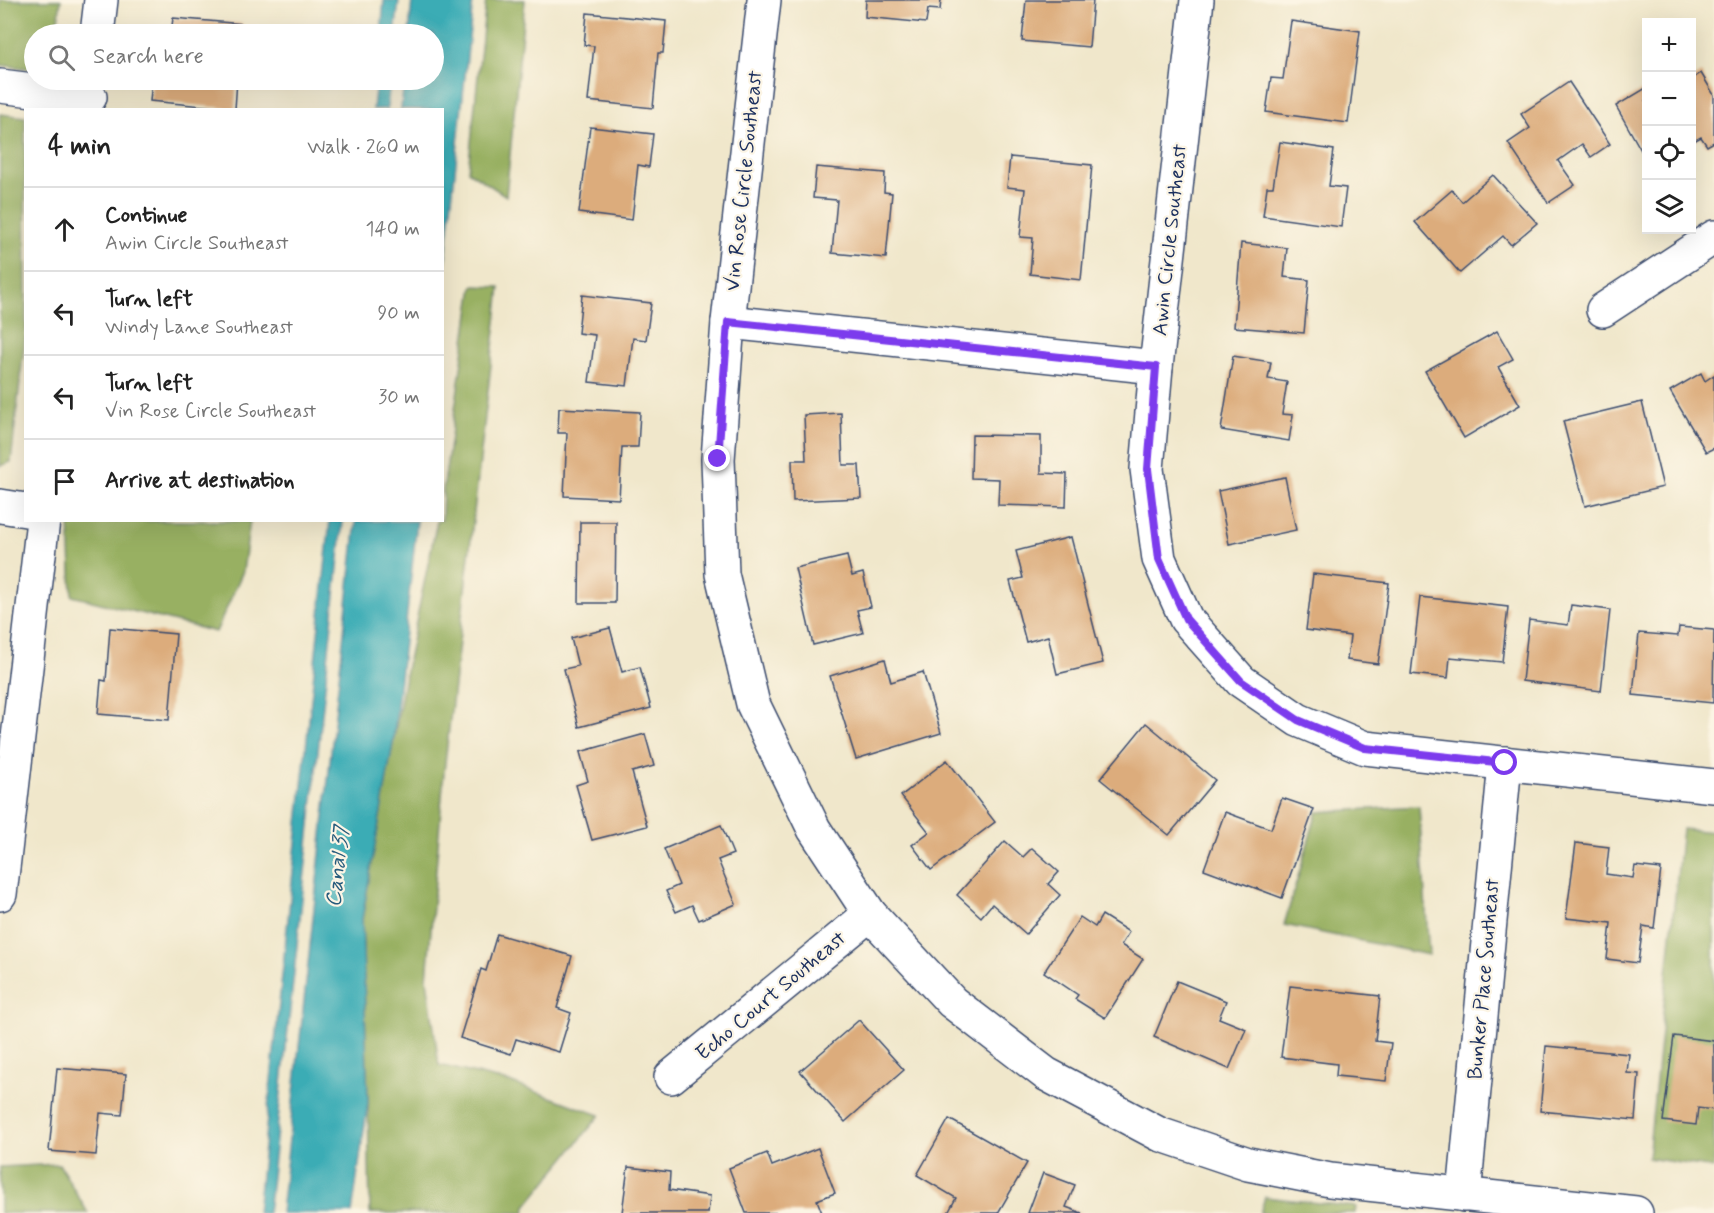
<!DOCTYPE html>
<meta charset="utf-8">
<style>
body{margin:0;font-family:Mynerve,sans-serif;background:#f6f6f6;color:#222}
.controls{position:absolute;right:18px;top:18px;display:grid;overflow:hidden;border-radius:0px;box-shadow:0 6px 24px #0002}
.controls button{width:54px;height:54px;display:grid;place-items:center;padding:0;border:0;border-bottom:2px solid #e0e0e0;background:#fff;color:#222;font:30px sans-serif}
.stop{position:absolute;width:18px;height:18px;margin:-14px;border:4px solid #7c3aed;border-radius:50%;background:#fff}
.stop.end{background:#7c3aed;border-color:#fff;box-shadow:0 2px 6px #0008}
.list{margin:0;padding:0;list-style:none}
h2{display:flex;justify-content:space-between;align-items:center;height:78px;margin:0;padding:0 24px;font-size:26px}
h2 small{font-size:20px;font-weight:400;color:#767676}
.list li{display:grid;grid-template-columns:39px 1fr auto;gap:18px;align-items:center;box-sizing:border-box;height:84px;padding:0 24px;border-top:2px solid #e0e0e0}
.list b{display:block;font-size:22px;white-space:nowrap}
.list p{margin:0;font-size:20px;white-space:nowrap;color:#767676}
.list em{font-size:20px;font-style:normal;color:#767676}
.icon{flex:none;width:33px;height:33px;fill:none;stroke:currentColor;stroke-width:2;stroke-linecap:round;stroke-linejoin:round}
.map{position:relative;flex:none;width:1714px;height:1213px;overflow:hidden}
.search{position:absolute;background:#fff;box-shadow:0 6px 24px #0002;left:24px;top:24px;width:420px;height:66px;display:flex;align-items:center;gap:15px;box-sizing:border-box;padding:0 21px;border-radius:33px;color:#767676;font-size:22px}
.panel{position:absolute;background:#fff;box-shadow:0 6px 24px #0002;left:24px;top:108px;width:420px;height:414px;border-radius:0px}
.map>svg:first-child{display:block}
.forest{fill:#98b062;stroke:#5a7060;stroke-width:1.5}
.water{fill:#3bacb5;stroke:#2b6e8a;stroke-width:1.5}
.building{fill:#dcac7c}
.lines{fill:none;stroke-linecap:round;stroke-linejoin:round}
.minor-casing{stroke:#3b4b6e;stroke-width:36}
.minor{stroke:#fff;stroke-width:33}
.route{stroke:#7c3aed;stroke-width:8}
.labels{text-anchor:middle;dominant-baseline:central;stroke-width:4.5;stroke-linejoin:round;paint-order:stroke}
.street-label{font-size:21px;fill:#1b2f5e;stroke:#fcf5e5}
.water-label{font-size:22px;font-style:italic;fill:#265b7c;stroke:#fcf5e5}
</style>
<div class="map">
<svg width="1714" height="1213" viewBox="0 0 1714 1213">
<rect width="100%" height="100%" fill="#fcf5e5"/>
<filter id="ink" filterUnits="userSpaceOnUse"><feTurbulence type="fractalNoise" baseFrequency=".0167" numOctaves="2"/><feDisplacementMap in="SourceGraphic" scale="12" xChannelSelector="R" yChannelSelector="G"/><feConvolveMatrix kernelMatrix="1 2 1 2 8 2 1 2 1" color-interpolation-filters="sRGB"/></filter>
<filter id="wash" filterUnits="userSpaceOnUse"><feTurbulence type="fractalNoise" baseFrequency=".008" numOctaves="4" result="noise"/><feDisplacementMap in="SourceGraphic" scale="24" xChannelSelector="R" yChannelSelector="G"/><feGaussianBlur stdDeviation="1.35" result="paint"/><feColorMatrix in="noise" values="0 0 0 0 0 0 0 0 0 0 0 0 0 0 0 0 0 1.4 0 .05"/><feComposite in="paint" operator="in"/></filter>
<g filter="url(#wash)">
<rect width="100%" height="100%" fill="#f0e7cb"/>
<!-- forest -->
<g class="forest">
<polygon points="0,0 61,0 56,34 34,34 34,65 32,69 0,65"/>
<polygon points="486,0 525,0 506,196 468,171"/>
<polygon points="0,114 25,117 26,328 11,462 0,466"/>
<polygon points="473,286 500,287 444,772 427,979 439,1065 509,1082 600,1115 526,1206 525,1213 370,1213 368,1102 362,919 406,670 437,521 442,520 443,490"/>
<polygon points="69,521 250,521 243,571 216,632 72,596"/>
<polygon points="1419,806 1429,955 1284,925 1317,812"/>
<polygon points="1682,829 1714,832 1714,1168 1648,1158"/>
<polygon points="59,1164 88,1213 0,1213 0,1167"/>
<polygon points="1265,1197 1356,1207 1355,1213 1260,1213"/>
</g>
<!-- water -->
<g class="water">
<polygon points="384,0 399,0 395,34 381,34"/>
<polygon points="412,0 473,0 443,285 442,110 401,109 404,80 434,80 434,34 409,34"/>
<polygon points="376,80 390,80 387,109 373,109"/>
<polygon points="330,520 343,521 268,1213 257,1213"/>
<polygon points="356,521 417,521 393,743 362,919 368,1102 352,1213 281,1213"/>
</g>
<g id="blocks">
<!-- building -->
<g class="building">
<polygon points="866,0 941,0 940,10 928,9 926,23 865,17"/>
<polygon points="1026,0 1093,0 1089,47 1022,41"/>
<polygon points="587,13 666,21 663,53 658,53 653,108 588,101 594,46 584,45"/>
<polygon points="173,18 243,24 242,34 171,34"/>
<polygon points="1291,21 1360,31 1348,123 1266,112 1271,78 1283,79"/>
<polygon points="1701,73 1714,95 1714,142 1707,146 1701,137 1692,142 1692,79"/>
<polygon points="152,80 237,80 235,109 150,101"/>
<polygon points="1569,82 1610,144 1591,157 1582,144 1558,161 1575,185 1548,203 1508,143 1530,128 1521,114"/>
<polygon points="1646,88 1646,159 1616,106"/>
<polygon points="590,127 653,134 649,167 638,165 632,220 579,213"/>
<polygon points="1280,142 1334,150 1329,186 1346,188 1341,227 1263,216 1267,187 1273,187"/>
<polygon points="1010,157 1092,165 1081,280 1030,274 1033,238 1020,237 1025,189 1007,187"/>
<polygon points="816,167 885,173 884,192 892,193 886,258 832,253 837,200 813,198"/>
<polygon points="1493,175 1537,223 1511,245 1503,236 1460,273 1415,222 1452,190 1462,202"/>
<polygon points="1241,243 1287,248 1284,277 1309,280 1304,333 1234,327"/>
<polygon points="582,295 651,303 646,340 633,338 627,386 589,382 595,335 578,333"/>
<polygon points="1497,331 1513,359 1498,367 1520,405 1464,438 1425,371"/>
<polygon points="1233,356 1271,362 1268,379 1287,382 1282,414 1293,415 1289,441 1221,430"/>
<polygon points="1701,373 1705,381 1714,375 1714,448 1706,452 1670,391"/>
<polygon points="1642,402 1663,487 1585,506 1563,421"/>
<polygon points="559,408 640,412 638,447 622,447 619,499 564,496 567,433 558,433"/>
<polygon points="841,413 843,465 859,465 861,498 793,501 792,460 806,460 804,415"/>
<polygon points="972,435 1041,436 1041,473 1067,474 1066,507 998,505 999,479 971,478"/>
<polygon points="1285,477 1296,530 1229,544 1218,491"/>
<polygon points="580,522 616,522 615,603 579,603"/>
<polygon points="1071,537 1103,663 1057,674 1048,636 1026,642 1010,581 1023,578 1016,551"/>
<polygon points="847,556 852,576 863,573 871,607 857,610 863,633 813,645 795,568"/>
<polygon points="1313,574 1389,583 1378,664 1347,660 1350,636 1306,630"/>
<polygon points="1420,597 1508,607 1502,662 1450,657 1448,678 1411,674"/>
<polygon points="1571,605 1610,610 1601,691 1522,681 1529,620 1568,625"/>
<polygon points="1679,627 1714,630 1713,703 1633,695 1639,633 1678,636"/>
<polygon points="110,628 176,634 169,720 98,714 101,680 106,681"/>
<polygon points="610,628 622,672 640,667 651,708 579,727 564,669 578,666 571,638"/>
<polygon points="885,659 891,682 923,672 941,733 856,759 830,676"/>
<polygon points="1146,723 1215,780 1169,835 1100,779"/>
<polygon points="645,734 654,766 632,772 647,826 592,840 576,785 588,781 580,752"/>
<polygon points="947,760 995,822 931,870 912,845 929,832 901,796"/>
<polygon points="1282,798 1314,809 1282,898 1204,869 1225,812 1271,829"/>
<polygon points="721,825 733,854 718,860 736,904 699,920 692,905 676,912 666,891 679,885 664,849"/>
<polygon points="1005,841 1023,857 1032,848 1059,872 1048,884 1060,895 1026,934 992,904 981,917 957,895"/>
<polygon points="1576,843 1609,847 1606,874 1633,878 1635,866 1661,869 1654,928 1643,926 1638,963 1607,959 1611,923 1566,918"/>
<polygon points="1102,915 1129,932 1121,945 1143,959 1105,1018 1075,999 1078,995 1044,972 1080,917 1095,927"/>
<polygon points="497,934 572,956 557,1008 571,1013 559,1052 516,1039 511,1054 460,1038 481,969 486,971"/>
<polygon points="1177,981 1226,1001 1219,1018 1246,1029 1229,1069 1154,1037"/>
<polygon points="1290,986 1380,996 1375,1041 1391,1043 1386,1081 1336,1076 1337,1064 1281,1057"/>
<polygon points="859,1020 904,1070 845,1122 800,1071"/>
<polygon points="1674,1036 1714,1041 1714,1110 1698,1108 1696,1125 1663,1121"/>
<polygon points="1546,1046 1629,1054 1627,1073 1639,1074 1635,1120 1540,1111"/>
<polygon points="57,1068 126,1074 122,1115 100,1113 96,1155 49,1151"/>
<polygon points="949,1119 1027,1163 998,1213 948,1213 956,1198 917,1175"/>
<polygon points="818,1148 835,1193 817,1200 822,1213 746,1213 729,1168 767,1153 772,1166"/>
<polygon points="628,1167 670,1172 669,1190 710,1196 708,1213 622,1213"/>
<polygon points="1043,1173 1075,1185 1066,1207 1082,1213 1028,1213"/>
</g>
</g>
</g>
<g filter="url(#ink)">
<use href="#blocks" fill-opacity="0" stroke="#3b4b6e" stroke-width="1.5"/>
<g class="lines">
<defs>
<g id="minor">
<polyline points="764,0 728,322 718,459 722,574 753,704 814,829 870,914 952,1002 1046,1074 1159,1134 1248,1164 1330,1180 1636,1213"/>
<polyline points="1197,0 1156,367 1147,469 1159,559 1186,619 1241,681 1298,720 1365,748 1714,786"/>
<polyline points="97,34 101,0"/>
<polyline points="0,86 90,97"/>
<polyline points="1603,310 1714,237"/>
<polyline points="728,322 1156,367"/>
<polyline points="0,506 26,510"/>
<polyline points="0,894 43,520"/>
<polyline points="671,1077 870,914"/>
<polyline points="1464,1195 1505,763"/>
</g>
</defs>
<!-- minor casing -->
<use href="#minor" class="minor-casing"/>
<!-- minor -->
<use href="#minor" class="minor"/>
</g>
</g>
<g class="lines" filter="url(#ink)">
<!-- route -->
<polyline class="route" points="718,459 728,322 1156,367 1148,469 1159,559 1186,619 1241,681 1298,720 1365,748 1505,763"/>
</g>
<g class="labels">
<!-- street labels -->
<g class="street-label">
<text transform="translate(744 181) rotate(-84)">Vin Rose Circle Southeast</text>
<text transform="translate(1170 240) rotate(-84)">Awin Circle Southeast</text>
<text transform="translate(1484 979) rotate(-85)">Bunker Place Southeast</text>
<text transform="translate(771 996) rotate(-40)">Echo Court Southeast</text>
</g>
<!-- water labels -->
<g class="water-label">
<text transform="translate(338 867) rotate(-84)">Canal 37</text>
</g>
</g>
</svg>
<div class="controls">
<button>+</button>
<button>−</button>
<button><svg class="icon" aria-label="locate" viewBox="0 0 24 24"><circle cx="12" cy="12" r="6"/><path d="M12 2v4M12 18v4M2 12h4M18 12h4"/></svg></button>
<button><svg class="icon" aria-label="layers" viewBox="0 0 24 24"><path d="M12 4l9 5-9 5-9-5zM3 14l9 5 9-5"/></svg></button>
</div>
<div class="stop" style="left:1505px;top:763px"></div>
<div class="stop end" style="left:718px;top:459px"></div>
<div class="search"><svg class="icon" aria-label="search" viewBox="0 0 24 24"><circle cx="10" cy="10" r="6"/><path d="M15 15l6 6"/></svg>Search here</div>
<section class="panel">
<h2>4 min<small>Walk · 260 m</small></h2>
<ul class="list">
<li><svg class="icon" aria-label="ahead" viewBox="0 0 24 24"><path d="M12 20V5M6 11l6-6 6 6"/></svg><div><b>Continue</b><p>Awin Circle Southeast</p></div><em>140 m</em></li>
<li><svg class="icon" aria-label="left" viewBox="0 0 24 24"><path d="M17 20v-9H6M10 6l-5 5 5 5"/></svg><div><b>Turn left</b><p>Windy Lane Southeast</p></div><em>90 m</em></li>
<li><svg class="icon" aria-label="left" viewBox="0 0 24 24"><path d="M17 20v-9H6M10 6l-5 5 5 5"/></svg><div><b>Turn left</b><p>Vin Rose Circle Southeast</p></div><em>30 m</em></li>
<li><svg class="icon" aria-label="arrive" viewBox="0 0 24 24"><path d="M6 21V4h12l-3 4 3 4H6"/></svg><div><b>Arrive at destination</b></div></li>
</ul>
</section>
</div>
